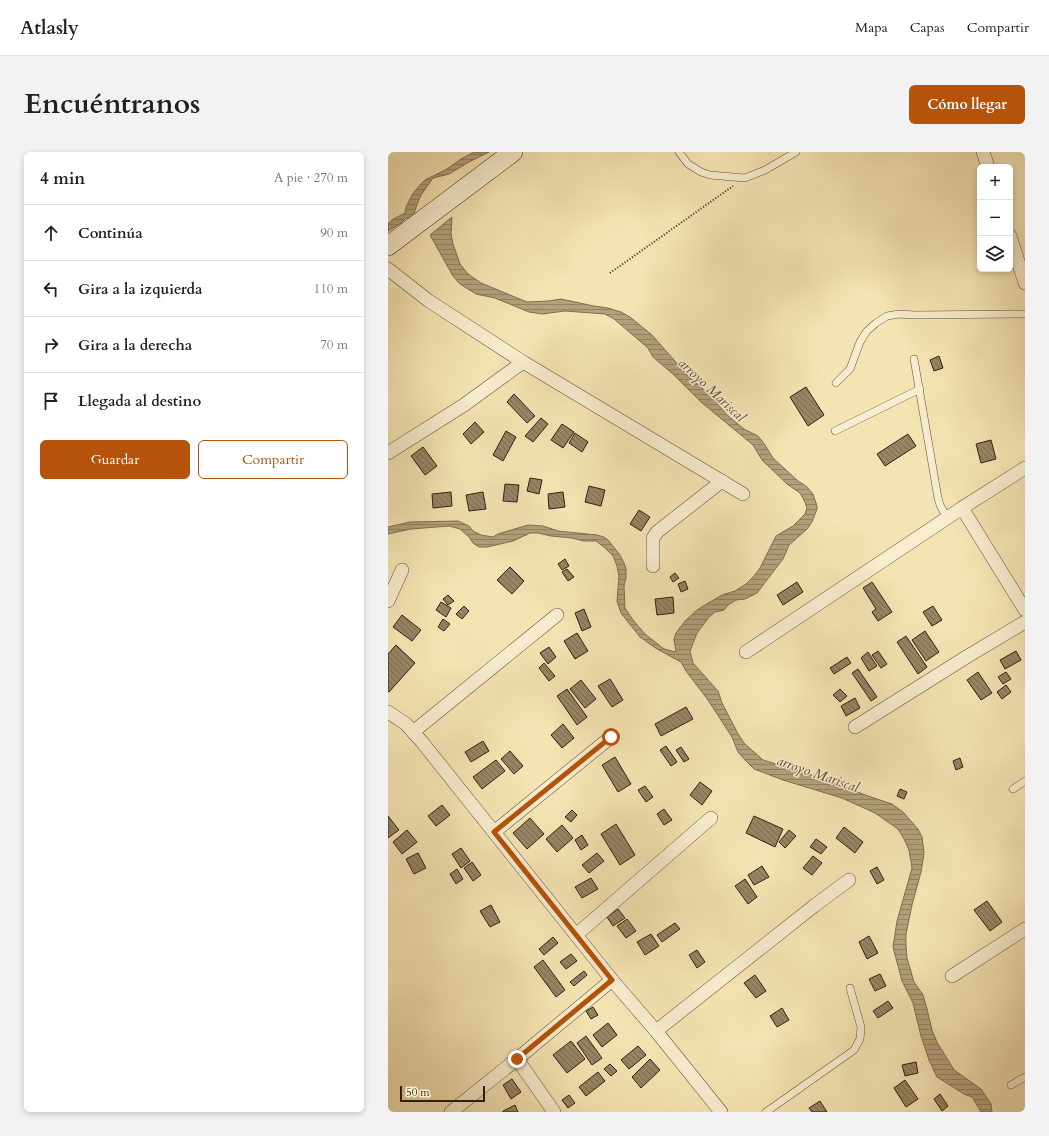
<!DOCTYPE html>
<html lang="es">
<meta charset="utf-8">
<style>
body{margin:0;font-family:Cardo,serif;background:#f2f2f2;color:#222}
.controls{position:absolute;right:12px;top:12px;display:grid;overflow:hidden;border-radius:6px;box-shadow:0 2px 6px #0003}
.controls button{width:36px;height:36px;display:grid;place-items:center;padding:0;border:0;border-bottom:1px solid #e0e0e0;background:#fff;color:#222;font:20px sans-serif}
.scale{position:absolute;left:12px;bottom:10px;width:85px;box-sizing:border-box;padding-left:4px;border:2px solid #321f10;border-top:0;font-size:11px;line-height:14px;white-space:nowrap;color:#321f10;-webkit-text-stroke:3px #f8edce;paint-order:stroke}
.stop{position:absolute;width:12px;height:12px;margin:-9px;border:3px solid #b45309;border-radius:50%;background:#fff}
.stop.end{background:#b45309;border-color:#fff;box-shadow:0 1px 4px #0008}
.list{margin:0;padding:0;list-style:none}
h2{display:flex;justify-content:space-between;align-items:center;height:52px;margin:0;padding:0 16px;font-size:17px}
h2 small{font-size:13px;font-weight:400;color:#767676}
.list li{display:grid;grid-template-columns:26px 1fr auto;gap:12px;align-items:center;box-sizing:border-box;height:56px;padding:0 16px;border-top:1px solid #e0e0e0}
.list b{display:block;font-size:15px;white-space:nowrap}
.list em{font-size:13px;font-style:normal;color:#767676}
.actions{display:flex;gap:8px;padding:12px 16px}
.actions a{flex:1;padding:9px 0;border:1px solid #b45309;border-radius:6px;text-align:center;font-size:14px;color:#b45309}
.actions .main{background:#b45309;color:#fff}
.icon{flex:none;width:22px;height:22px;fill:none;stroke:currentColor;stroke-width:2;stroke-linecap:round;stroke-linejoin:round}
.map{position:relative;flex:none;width:637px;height:960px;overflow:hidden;border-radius:6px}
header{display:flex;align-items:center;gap:24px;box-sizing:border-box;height:56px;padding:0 20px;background:#fff;border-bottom:1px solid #e0e0e0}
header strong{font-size:19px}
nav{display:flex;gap:22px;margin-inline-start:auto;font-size:14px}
.intro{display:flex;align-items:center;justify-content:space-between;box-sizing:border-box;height:96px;padding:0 24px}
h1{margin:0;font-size:28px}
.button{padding:10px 18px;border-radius:6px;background:#b45309;color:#fff;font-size:14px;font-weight:700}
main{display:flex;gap:24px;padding:0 24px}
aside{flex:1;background:#fff;border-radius:6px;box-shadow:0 2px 6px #0003}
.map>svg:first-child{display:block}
.water{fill:url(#water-rules);stroke:#7f6d51}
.building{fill:url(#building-back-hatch);stroke:#321f10}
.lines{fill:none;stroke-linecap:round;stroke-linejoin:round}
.lane-casing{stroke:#635039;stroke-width:8}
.street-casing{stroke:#635039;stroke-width:14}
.secondary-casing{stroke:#321f10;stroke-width:20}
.path{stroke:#321f10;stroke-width:2;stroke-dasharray:1 2;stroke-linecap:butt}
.lane{stroke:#f8edce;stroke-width:7}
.street{stroke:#f8edce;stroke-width:13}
.secondary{stroke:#f8edce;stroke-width:19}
.route{stroke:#b45309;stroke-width:5}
.labels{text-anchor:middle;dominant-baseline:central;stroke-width:3;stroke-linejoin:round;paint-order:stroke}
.water-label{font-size:14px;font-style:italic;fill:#5f4c36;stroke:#f8edce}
</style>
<header>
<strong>Atlasly</strong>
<nav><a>Mapa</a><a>Capas</a><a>Compartir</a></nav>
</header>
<div class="intro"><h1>Encuéntranos</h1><a class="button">Cómo llegar</a></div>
<main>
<aside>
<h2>4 min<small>A pie · 270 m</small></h2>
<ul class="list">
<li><svg class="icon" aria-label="ahead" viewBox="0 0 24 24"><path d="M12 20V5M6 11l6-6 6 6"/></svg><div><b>Continúa</b></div><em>90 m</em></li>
<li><svg class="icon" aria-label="left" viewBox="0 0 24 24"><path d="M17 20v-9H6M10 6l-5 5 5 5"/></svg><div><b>Gira a la izquierda</b></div><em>110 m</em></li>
<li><svg class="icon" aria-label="right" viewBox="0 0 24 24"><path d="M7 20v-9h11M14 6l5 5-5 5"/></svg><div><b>Gira a la derecha</b></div><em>70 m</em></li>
<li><svg class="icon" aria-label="arrive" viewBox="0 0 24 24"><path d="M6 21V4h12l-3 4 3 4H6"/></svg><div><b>Llegada al destino</b></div></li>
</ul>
<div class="actions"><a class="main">Guardar</a><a>Compartir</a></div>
</aside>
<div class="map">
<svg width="637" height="960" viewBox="0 0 637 960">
<defs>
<pattern id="water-rules" width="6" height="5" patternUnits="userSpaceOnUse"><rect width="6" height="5" fill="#b3a17c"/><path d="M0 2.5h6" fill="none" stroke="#928364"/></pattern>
<pattern id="building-back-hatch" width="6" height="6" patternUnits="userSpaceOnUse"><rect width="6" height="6" fill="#978565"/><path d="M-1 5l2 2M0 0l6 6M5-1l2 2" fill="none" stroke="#7c6c52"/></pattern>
</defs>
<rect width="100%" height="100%" fill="#f5e4b3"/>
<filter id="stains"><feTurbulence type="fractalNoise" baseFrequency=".005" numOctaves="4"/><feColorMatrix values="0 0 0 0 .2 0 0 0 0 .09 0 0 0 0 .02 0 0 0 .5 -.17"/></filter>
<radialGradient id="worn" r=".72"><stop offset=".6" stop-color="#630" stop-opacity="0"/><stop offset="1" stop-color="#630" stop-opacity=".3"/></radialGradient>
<!-- water -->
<g class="water">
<polygon points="86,0 101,0 81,10 61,22 45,26 33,43 29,52 26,62 20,67 19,65 13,71 0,79 0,72 4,68 17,61 18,55 24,43 31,34 37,28 59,17 73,7"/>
<polygon points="64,65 63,82 65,92 72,112 80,122 93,131 139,150 160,149 173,147 206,154 220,156 233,160 242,165 264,183 301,225 322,243 339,263 356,277 370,284 377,293 385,306 410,329 418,334 425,342 429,354 429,357 424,370 419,377 401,393 395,407 369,441 357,447 348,448 340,453 336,458 327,460 321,465 309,481 302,499 305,511 330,539 334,551 349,580 356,591 375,608 415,620 483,645 504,652 515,660 530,677 534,685 536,701 533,720 524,753 518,782 518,794 519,806 526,830 535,843 539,857 544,878 549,890 566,918 593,937 603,952 604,960 593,960 584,945 576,942 549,925 541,908 533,884 525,851 514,829 505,795 509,769 524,716 521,698 516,687 510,677 487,661 454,646 395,628 366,617 358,609 350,600 344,585 320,548 298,519 293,510 269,497 252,485 233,461 229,449 231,424 229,414 225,404 217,396 208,389 196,389 184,386 163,384 150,381 142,381 125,389 99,395 91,395 85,391 81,385 72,377 61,374 23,377 0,382 0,375 22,370 70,369 81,374 85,379 93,383 105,385 110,382 140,373 155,374 170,379 209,383 216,385 221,389 232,403 236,411 238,417 238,426 236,434 237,456 245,468 257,482 276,497 288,500 286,487 288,481 297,469 309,458 317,453 334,443 347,439 358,432 366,424 372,416 388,384 405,374 417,362 419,356 417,350 412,341 399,332 374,308 365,293 313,250 286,223 265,205 260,196 226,167 217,162 177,159 154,162 141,160 107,146 88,142 72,132 65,124 42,83"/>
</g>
<!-- building -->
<g class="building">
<polygon points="551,204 555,216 546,219 542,208"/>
<polygon points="418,235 436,263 420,274 402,245"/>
<polygon points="126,242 147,264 139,271 119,250"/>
<polygon points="153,266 160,272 145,290 137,284"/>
<polygon points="87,270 96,280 83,292 75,282"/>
<polygon points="174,272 186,280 175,296 163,288"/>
<polygon points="118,279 128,285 115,309 105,303"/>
<polygon points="187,281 200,290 194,300 181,291"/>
<polygon points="520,282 528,294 497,314 489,302"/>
<polygon points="603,288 608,307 593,311 588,292"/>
<polygon points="35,295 49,314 37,323 23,304"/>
<polygon points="142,326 154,328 151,342 139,339"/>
<polygon points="117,332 131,333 129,350 115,349"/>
<polygon points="201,334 217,338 213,354 197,350"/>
<polygon points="63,340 64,354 45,356 44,342"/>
<polygon points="95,340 98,357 81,359 78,343"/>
<polygon points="175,340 177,355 161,357 160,342"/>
<polygon points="251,358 262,365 253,379 242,372"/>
<polygon points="177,407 181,414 174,418 170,412"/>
<polygon points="122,415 136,429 124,442 109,428"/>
<polygon points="179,417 186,425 180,429 174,420"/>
<polygon points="287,421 291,426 285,430 282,425"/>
<polygon points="297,429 300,437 293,440 290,432"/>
<polygon points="409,430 415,440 395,453 389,443"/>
<polygon points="484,430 504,460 490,469 484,460 488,457 475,436"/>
<polygon points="60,443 66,449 60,453 55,447"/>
<polygon points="285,445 286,461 269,463 267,447"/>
<polygon points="53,450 63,456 58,465 48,458"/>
<polygon points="76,454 81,459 74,467 68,462"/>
<polygon points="545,454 554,468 544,474 535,460"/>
<polygon points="196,457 203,475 194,479 187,461"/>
<polygon points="14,463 33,478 24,489 5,475"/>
<polygon points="55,467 62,472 56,479 50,475"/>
<polygon points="537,479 551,500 538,509 524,488"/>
<polygon points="189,481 200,499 187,507 176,489"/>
<polygon points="518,484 539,515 530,522 509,490"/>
<polygon points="8,493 27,511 1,540 0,539 0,502"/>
<polygon points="161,495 168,505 160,512 152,501"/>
<polygon points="490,499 499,512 493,516 484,503"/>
<polygon points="628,499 633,508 617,517 612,508"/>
<polygon points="480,500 489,514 481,519 473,506"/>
<polygon points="459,505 463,511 446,522 442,516"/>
<polygon points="156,511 167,524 161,529 151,516"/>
<polygon points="470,517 489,545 483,549 464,521"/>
<polygon points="590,520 604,541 593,548 579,528"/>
<polygon points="618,520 623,527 615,532 610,525"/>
<polygon points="222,527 235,548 224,555 210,534"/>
<polygon points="193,528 208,547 197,556 182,537"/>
<polygon points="618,533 623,540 614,547 609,540"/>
<polygon points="179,537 199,565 189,573 169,544"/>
<polygon points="452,537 459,544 452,550 445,543"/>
<polygon points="467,546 472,556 458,564 453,554"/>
<polygon points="298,555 305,567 273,584 267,572"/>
<polygon points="175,572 186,586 174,596 163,583"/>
<polygon points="95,589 101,599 83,610 77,600"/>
<polygon points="278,594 289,610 283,614 272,598"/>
<polygon points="293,595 301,607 296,610 288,598"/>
<polygon points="122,599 135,614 126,622 113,607"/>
<polygon points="227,605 243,632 230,640 214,613"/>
<polygon points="572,606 575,615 568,618 565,609"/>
<polygon points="108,608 117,619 94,637 85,625"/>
<polygon points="312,630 324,639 314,653 302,643"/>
<polygon points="257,634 265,645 258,650 250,638"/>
<polygon points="512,637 519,640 516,647 509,644"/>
<polygon points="54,653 62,663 48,674 40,664"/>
<polygon points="276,657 284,668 276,673 269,662"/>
<polygon points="184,658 189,663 183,670 177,665"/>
<polygon points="0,664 11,678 0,686"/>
<polygon points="366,664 395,677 387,695 358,681"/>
<polygon points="142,666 156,682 139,697 125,681"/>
<polygon points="228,672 247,703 232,713 213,682"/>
<polygon points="174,673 185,686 169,700 158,687"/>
<polygon points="456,675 475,690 467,701 448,686"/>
<polygon points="19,678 29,690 14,702 5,690"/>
<polygon points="401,678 408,684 397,696 391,690"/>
<polygon points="194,683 200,693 193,698 187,688"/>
<polygon points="428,687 439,695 433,702 422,695"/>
<polygon points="73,696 82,709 73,716 64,702"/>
<polygon points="30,701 38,716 26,722 18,707"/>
<polygon points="209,701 216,709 201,721 194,713"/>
<polygon points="425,704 434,711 424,723 415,716"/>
<polygon points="84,710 93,723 85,729 76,716"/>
<polygon points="374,714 381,725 366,733 360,723"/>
<polygon points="489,715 496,728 489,732 482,719"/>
<polygon points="69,717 75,727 68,732 62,722"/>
<polygon points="203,726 210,737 194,746 187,735"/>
<polygon points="357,727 369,745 360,752 347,734"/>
<polygon points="599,749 614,770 602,779 586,758"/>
<polygon points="103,753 112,770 102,775 92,759"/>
<polygon points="230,757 237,766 225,774 219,765"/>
<polygon points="239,767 248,779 238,786 229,774"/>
<polygon points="287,771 292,777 274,790 269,783"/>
<polygon points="263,782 271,794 257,803 249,790"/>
<polygon points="481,784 490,801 479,807 471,790"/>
<polygon points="165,785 170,791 156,803 151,797"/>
<polygon points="309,798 317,810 309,816 301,803"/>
<polygon points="183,802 189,809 178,817 172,810"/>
<polygon points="155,808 177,838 168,845 146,815"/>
<polygon points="196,819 199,823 186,834 182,830"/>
<polygon points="492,822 498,834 487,839 481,827"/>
<polygon points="367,823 378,839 368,846 356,831"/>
<polygon points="500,849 505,856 490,866 485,859"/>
<polygon points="205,855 210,863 203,867 198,859"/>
<polygon points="394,856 401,868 389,875 382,864"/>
<polygon points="220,871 229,883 214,895 205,883"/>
<polygon points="198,884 214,906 204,913 189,891"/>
<polygon points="183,889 197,907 179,921 165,903"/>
<polygon points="250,894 258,903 241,917 233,908"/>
<polygon points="262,907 272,918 253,936 244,925"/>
<polygon points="528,910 530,921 517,924 514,913"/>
<polygon points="222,912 229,919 223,924 216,917"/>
<polygon points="210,920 217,929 198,944 191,935"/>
<polygon points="124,927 133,940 123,947 115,933"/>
<polygon points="517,928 530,947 518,955 506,936"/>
<polygon points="552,942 560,954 554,959 546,947"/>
<polygon points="181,943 187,951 180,956 174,948"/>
<polygon points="432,949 439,960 424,960 421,956"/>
<polygon points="127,953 130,960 115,960 115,959"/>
</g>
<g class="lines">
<defs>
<g id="lane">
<polyline points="291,0 300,12 313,20 322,23 333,24 357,26 377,18 408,0"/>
<polyline points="526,207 550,346 552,353 559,366"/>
<polyline points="448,231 462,217 472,190 479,179 488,171 499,164 511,162 527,163 637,162"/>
<polyline points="447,279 532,237"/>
<polyline points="625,637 637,629"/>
<polyline points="623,933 637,925"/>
<polyline points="378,960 466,898 472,887 473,875 462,836"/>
</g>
<g id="street">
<polyline points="595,0 600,15"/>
<polyline points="622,84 637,131"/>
<polyline points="0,117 41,149 135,210 355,342"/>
<polyline points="0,301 76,253 135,210"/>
<polyline points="574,356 637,458"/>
<polyline points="265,414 265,386 269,380 334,329"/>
<polyline points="0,449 14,418"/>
<polyline points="358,500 574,356 637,316"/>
<polyline points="0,560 18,572 34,590 224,828 268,879 333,960"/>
<polyline points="467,575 580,504 637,470"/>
<polyline points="25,580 169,463"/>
<polyline points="106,680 223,585"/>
<polyline points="188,783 323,666"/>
<polyline points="564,824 637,777"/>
<polyline points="268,879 426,754 461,728"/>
<polyline points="129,907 166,960"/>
<polyline points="63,960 129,907 224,828"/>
</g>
<polyline id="secondary" points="0,94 125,0"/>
</defs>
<!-- lane casing -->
<use href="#lane" class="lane-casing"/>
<!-- street casing -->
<use href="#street" class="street-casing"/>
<!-- secondary casing -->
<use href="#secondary" class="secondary-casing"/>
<!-- path -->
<polyline class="path" points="222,121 345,34"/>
<!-- lane -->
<use href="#lane" class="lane"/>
<!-- street -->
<use href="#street" class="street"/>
<!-- secondary -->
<use href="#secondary" class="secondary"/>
</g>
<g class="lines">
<!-- route -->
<polyline class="route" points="129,907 224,828 106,680 223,585"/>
</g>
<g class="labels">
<!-- water labels -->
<g class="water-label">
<text transform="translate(324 238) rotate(43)">arroyo Mariscal</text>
<text transform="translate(430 622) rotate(19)">arroyo Mariscal</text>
</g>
</g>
<rect width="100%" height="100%" filter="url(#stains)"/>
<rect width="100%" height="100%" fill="url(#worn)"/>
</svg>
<div class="controls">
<button>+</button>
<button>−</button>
<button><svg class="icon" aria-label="layers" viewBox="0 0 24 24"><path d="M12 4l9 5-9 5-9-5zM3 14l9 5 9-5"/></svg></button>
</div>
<div class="scale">50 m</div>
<div class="stop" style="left:223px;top:585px"></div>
<div class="stop end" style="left:129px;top:907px"></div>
</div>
</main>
